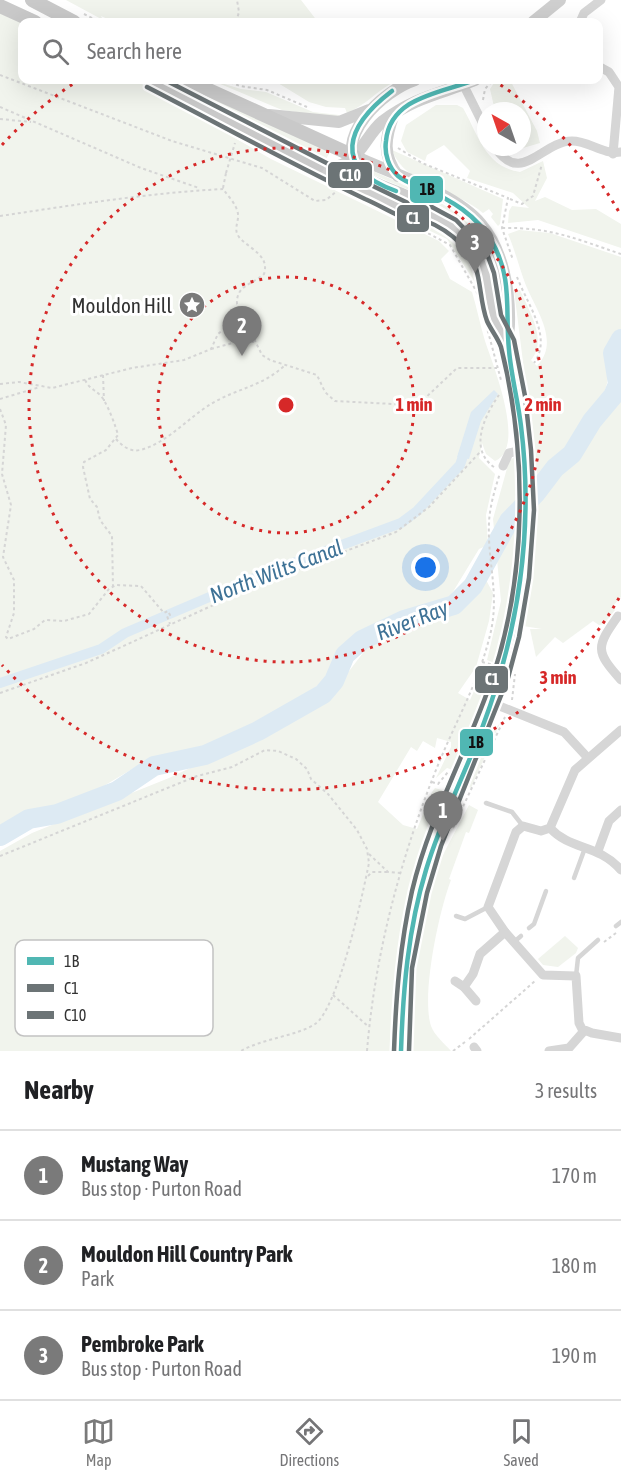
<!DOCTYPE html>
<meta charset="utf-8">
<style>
body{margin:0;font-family:"Asap Condensed",sans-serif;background:#f2f2f2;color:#202124}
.compass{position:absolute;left:477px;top:102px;width:54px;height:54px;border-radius:50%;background:#fff;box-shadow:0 6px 24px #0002;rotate:320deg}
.you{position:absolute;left:426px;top:568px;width:21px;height:21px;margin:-15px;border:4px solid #fff;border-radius:50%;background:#1a73e8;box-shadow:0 0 0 9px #1a73e833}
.badge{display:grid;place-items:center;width:39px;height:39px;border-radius:50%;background:#7a7a7a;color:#fff;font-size:20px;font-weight:700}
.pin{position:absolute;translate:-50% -50px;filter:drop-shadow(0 2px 3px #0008)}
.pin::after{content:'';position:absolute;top:32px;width:21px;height:18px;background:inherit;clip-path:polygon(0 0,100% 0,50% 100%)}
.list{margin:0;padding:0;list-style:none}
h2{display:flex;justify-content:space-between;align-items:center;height:78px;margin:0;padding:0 24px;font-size:26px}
h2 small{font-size:20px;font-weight:400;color:#757577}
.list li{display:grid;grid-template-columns:39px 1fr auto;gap:18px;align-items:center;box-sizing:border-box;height:90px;padding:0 24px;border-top:2px solid #e0e0e0}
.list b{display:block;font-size:22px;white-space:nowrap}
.list p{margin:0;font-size:20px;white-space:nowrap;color:#757577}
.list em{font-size:20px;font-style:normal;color:#757577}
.icon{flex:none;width:33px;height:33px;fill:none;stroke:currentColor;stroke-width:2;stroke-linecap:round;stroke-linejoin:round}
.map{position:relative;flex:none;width:621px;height:1051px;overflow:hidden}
.search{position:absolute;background:#fff;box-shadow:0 6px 24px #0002;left:18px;right:18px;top:18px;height:66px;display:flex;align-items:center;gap:15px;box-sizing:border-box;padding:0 21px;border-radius:12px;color:#757577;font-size:22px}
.sheet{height:348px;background:#fff}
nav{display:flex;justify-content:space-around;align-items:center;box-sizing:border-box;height:84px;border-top:2px solid #e0e0e0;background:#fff;font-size:16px;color:#757577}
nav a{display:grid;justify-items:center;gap:3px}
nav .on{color:#7a7a7a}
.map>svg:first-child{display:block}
.green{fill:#f1f4ed}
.water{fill:#ddeaf3}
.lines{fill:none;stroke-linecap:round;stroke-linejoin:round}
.canal{stroke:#ddeaf3;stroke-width:10}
.river{stroke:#ddeaf3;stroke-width:20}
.path{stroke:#d5d5d5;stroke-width:2;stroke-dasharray:3 3;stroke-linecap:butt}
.service{stroke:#d6d6d6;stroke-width:4.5}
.minor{stroke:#d6d6d6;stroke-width:9}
.secondary{stroke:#cfcfcf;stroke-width:12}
.primary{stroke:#c9c9c9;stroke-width:14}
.path-bridge{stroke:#d5d5d5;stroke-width:2;stroke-dasharray:3 3;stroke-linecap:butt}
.bus-1-casing{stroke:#fff;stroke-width:9}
.bus-2-casing{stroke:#fff;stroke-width:9}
.bus-3-casing{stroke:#fff;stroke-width:9}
.bus-1{stroke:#50b7b3;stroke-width:4.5}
.bus-2{stroke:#6c7476;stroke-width:4.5}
.bus-3{stroke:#6c7476;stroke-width:4.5}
.ring{fill:none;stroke:#d62828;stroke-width:3;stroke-dasharray:3 6}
.labels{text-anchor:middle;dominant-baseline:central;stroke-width:6;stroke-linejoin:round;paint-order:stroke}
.poi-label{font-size:21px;fill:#323232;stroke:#fff;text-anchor:end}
.water-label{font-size:22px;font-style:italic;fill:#3e7296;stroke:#fff}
.key{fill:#fff;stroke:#c2c2c2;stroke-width:1.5}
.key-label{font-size:16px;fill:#323232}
.centre{fill:#d62828;stroke:#fff;stroke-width:3}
.ring-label{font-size:18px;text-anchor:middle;font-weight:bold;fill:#d62828;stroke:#fff;stroke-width:6;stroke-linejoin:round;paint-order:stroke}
.line-badge{stroke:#fff;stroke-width:2}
.badge-label{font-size:16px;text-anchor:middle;font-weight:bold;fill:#fff}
.pale-badge-label{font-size:16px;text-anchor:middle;font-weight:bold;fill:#111}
</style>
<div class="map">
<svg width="621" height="1051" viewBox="0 0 621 1051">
<rect width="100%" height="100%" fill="#fff"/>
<!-- green -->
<g class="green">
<polygon points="66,0 301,0 318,22 114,22 101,16 103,20"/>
<path d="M0 12 22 23V80H135L271 159 439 241 449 251 441 259 450 279 472 292C477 308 480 325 485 341 493 365 527 448 495 461L486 454 482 443 479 458 495 474 486 515 488 545 479 549 448 600 373 625 349 641 334 659 325 679 307 694 253 725 194 750 139 765 102 787 0 828Z"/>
<polygon points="167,80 172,80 330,152 325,161 318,160"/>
<polygon points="211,80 241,89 266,92 313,112 339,115 339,118 282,110"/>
<path d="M250 80H398C379 88 367 105 347 113L345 108 326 107 309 102 278 83H261Z"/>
<polygon points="496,80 510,80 537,131 540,143 523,148 517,147 522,147 522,111 495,111 490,89"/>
<path d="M436 105H457L463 108C478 134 485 167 520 172L543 161 547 178 535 201 545 197 572 210 596 209 621 224V248L538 220 508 223 509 211 512 206 529 208 513 193 467 178 470 171 444 145 427 155 425 161 407 152 401 141 406 125Z"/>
<path d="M392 150 503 199 500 224 498 226 491 217 493 214 489 209 483 213C456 189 405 186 392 150Z"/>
<path d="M373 171C432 198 487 213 499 285H495C482 213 431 201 372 174Z"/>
<polygon points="343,186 441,232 456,241 473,260 469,263 480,290 447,239 342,189"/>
<path d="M519 230 550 233 621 257V329L606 347C606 357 608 366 608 376 607 396 590 419 582 438L587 444 595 427 612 412 621 397V597L612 607 615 610 604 624 599 625 593 621 563 643 555 637 536 657 530 629H542L523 626 533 560 539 490 514 290H520C529 311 548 340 531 360L537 366C561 341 535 309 525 283 519 267 515 250 508 234Z"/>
<polygon points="516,456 518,460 520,489 515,497 515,519 521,529 518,555 505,633 497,664 487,660 501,601 493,519 509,461"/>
<path d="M485 578 493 593 489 621 476 667 458 693 470 700 485 666 491 668 488 678 492 680 456 771 447 768 436 778 451 747V742L437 738 435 748 423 741 417 751 411 747 378 802 403 825 417 829 432 792 435 788 445 791C412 875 392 961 390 1051H0V851L32 833 169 778 287 722 330 696 369 645 418 622Z"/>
<polygon points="500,723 471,788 466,785 491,734"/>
<path d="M469 805 478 810 469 833 466 832 449 879 451 880C439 911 421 995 431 1026 434 1035 445 1044 451 1051H408C410 998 411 942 428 892 437 862 455 833 469 805Z"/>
<polygon points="565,936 578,948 576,953 558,967 543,965 538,959"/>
</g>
<!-- water -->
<polygon class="water" points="494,390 498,394 481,421 469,459 457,457 471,412"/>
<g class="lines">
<!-- canal -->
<polyline class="canal" points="0,683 101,649 125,633 261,575 401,523 417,511 460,465 466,447"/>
<!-- river -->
<polyline class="river" points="0,836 29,819 57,814 117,791 154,766 205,755 258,731 323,694 334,681 345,655 362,640 404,620 454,605 473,586 509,521 536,493 555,468 572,454 592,421 613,396 618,384 613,353 621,339"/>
<!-- path -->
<g class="path">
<polyline points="84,14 100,22"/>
<polyline points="236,22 239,12 237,0"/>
<polyline points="0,75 172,141 262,168 315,201 326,200 337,191"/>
<polyline points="225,80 240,86 267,90 307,107"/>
<polyline points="483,100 485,89 493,80"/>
<polyline points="0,107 141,168 199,188"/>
<polyline points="0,119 31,122"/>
<polyline points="398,148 422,163 508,198 502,228 513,260"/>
<polyline points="223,188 226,173"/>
<polyline points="510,199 522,204 533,196 542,164"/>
<path d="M0 216C74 205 148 193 223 189 228 196 237 205 238 214 239 222 233 229 239 237 249 249 270 255 264 274 252 285 236 285 237 304L262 355 270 360 317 375 325 392 335 401 412 405 421 402 457 368H497"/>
<polyline points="407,222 450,245 479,296"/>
<path d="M502 228C551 227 576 239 621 254"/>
<path d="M517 277C527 304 553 337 534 363"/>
<polyline points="483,313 501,380"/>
<polyline points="211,349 240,341 254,342"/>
<polyline points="103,375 104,401"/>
<path d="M85 380C90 389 92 388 99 394 106 399 116 427 118 435L106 450 84 462 83 467 90 499 97 507 100 520 112 536 113 587"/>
<polyline points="0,384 19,382 52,388 132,368 184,360 211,349 218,334 235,320 237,307"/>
<polyline points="0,399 40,387"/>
<polyline points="0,409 6,425 2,474 11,505 3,557 14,580 14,613 6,637 8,639 34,629 45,620 64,621 89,614 109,589 116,585 141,586 164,613 168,611 170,615 167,616 170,624"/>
<path d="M116 439C122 446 130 452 140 450 166 444 189 417 211 404 237 388 262 387 285 365"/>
<path d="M494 467C468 449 485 415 499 395"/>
<polyline points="482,662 494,665"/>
<polyline points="0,693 86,663 264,582 396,532 429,507 481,451"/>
<polyline points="512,700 515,674"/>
<polyline points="432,782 438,784 448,772 453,774"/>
<polyline points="453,828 505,717"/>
<polyline points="369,854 388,872 400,873"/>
<path d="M0 856 197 776 232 767 265 750 278 751 296 759 307 769 311 779 328 794 357 830 367 849 369 863C363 893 338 1009 315 1024 297 1036 264 1038 241 1051"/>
<polyline points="368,876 372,872 388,872"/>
<polyline points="604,942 616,933"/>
<polyline points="333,995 369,1027"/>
<polyline points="469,1039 535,981"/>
<path d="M367 1051C375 953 401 856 438 765 455 723 478 683 489 639 501 596 487 563 489 522 490 505 495 489 500 473"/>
<polyline points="453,1051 465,1042"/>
</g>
<!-- service -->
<g class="service">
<polyline points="486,803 512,812 523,826"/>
<polyline points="574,878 585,848"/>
<polyline points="456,916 465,919 488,907"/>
<polyline points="616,926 621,922"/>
<polyline points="529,928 534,924 546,891"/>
<polyline points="514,942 521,936"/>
<polyline points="576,976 578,958 598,940"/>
</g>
<!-- minor -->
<g class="minor">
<polyline points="580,22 584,13 601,0"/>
<polyline points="598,66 609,72 619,87 613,154"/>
<polyline points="461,80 486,130"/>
<path d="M495 147C521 187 542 141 572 141 589 141 603 155 621 152"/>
<polyline points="503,466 509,453 524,450"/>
<path d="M618 616C596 647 595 651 621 680"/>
<polyline points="492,703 564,732 588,758"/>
<polyline points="621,730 575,770 550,828 541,831 523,826 516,832 488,907 505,932 543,975 576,976 579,1023 582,1029 592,1033 621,1038"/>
<path d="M550 828C571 851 597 843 621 870"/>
<polyline points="598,851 609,821 621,810"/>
<polyline points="455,981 464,987 476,1001"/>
<polyline points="464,987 473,974 480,954 505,932"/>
<polyline points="474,1047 477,1051"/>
<polyline points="549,1051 569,1048 584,1031"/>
</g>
<!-- secondary -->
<g class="secondary">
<polyline points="533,22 560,0"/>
<path d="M415 80C384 90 329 139 362 174 374 186 394 189 408 197 415 201 420 207 426 212"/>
<path d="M394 114C385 138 382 155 398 176"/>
<polyline points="269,115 339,122 369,110"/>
<path d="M354 156C392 174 454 192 481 224 503 250 510 291 509 324 509 331 507 337 508 344 511 379 521 413 524 448 531 517 524 589 507 657 491 722 457 781 434 844 410 910 402 981 401 1051"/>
<path d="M317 167C345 182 374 198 404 209 411 212 419 211 426 213 447 218 469 237 479 255 495 284 488 312 507 341"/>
<path d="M320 168C359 171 362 138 383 121 415 97 440 94 475 80"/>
</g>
<!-- primary -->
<g class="primary">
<polyline points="32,0 74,22"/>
<polyline points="0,6 35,22"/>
<polyline points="150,80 317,167"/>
<polyline points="187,80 354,156"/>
</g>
<!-- path-bridge -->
<polyline class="path-bridge" points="226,173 235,143"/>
<defs>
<g id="bus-1">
<path d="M392 91C346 126 331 168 396 191"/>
<path d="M401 1051C403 990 408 929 426 870 440 822 463 778 481 731 518 634 534 530 521 426 518 401 511 375 509 350 505 311 513 278 492 242 477 215 451 200 423 188 415 185 405 182 398 176 389 168 384 154 386 141 390 97 441 93 475 80"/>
</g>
<path id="bus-2" d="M147 87C219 124 291 164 365 199 377 204 390 212 402 217 410 219 418 218 426 221 439 226 451 234 461 244 484 266 477 294 487 321 491 330 498 338 501 347 527 451 527 571 494 673 470 746 430 815 412 891 400 945 396 995 394 1051"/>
<polyline id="bus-3" points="165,80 346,173 408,203 430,206 456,220 486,251 494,273 501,315 514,340 525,396 531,450 534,510 529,578 519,637 508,678 441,846 427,893 412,968 409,1051"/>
</defs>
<!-- bus-1 casing -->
<use href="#bus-1" class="bus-1-casing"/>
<!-- bus-2 casing -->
<use href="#bus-2" class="bus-2-casing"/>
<!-- bus-3 casing -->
<use href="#bus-3" class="bus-3-casing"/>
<!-- bus-1 -->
<use href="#bus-1" class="bus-1"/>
<!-- bus-2 -->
<use href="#bus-2" class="bus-2"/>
<!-- bus-3 -->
<use href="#bus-3" class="bus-3"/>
</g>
<!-- distance rings -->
<g class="ring">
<circle cx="286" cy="405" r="128"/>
<circle cx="286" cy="405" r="257"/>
<path d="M619 598A385 385 0 0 1 2 665M2 145A385 385 0 0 1 79 80M242 22A385 385 0 0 1 330 22M493 80A385 385 0 0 1 619 212"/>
</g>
<!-- icons -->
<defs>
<symbol id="sight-disc" viewBox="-11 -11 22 22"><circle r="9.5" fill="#7a7a7a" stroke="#fff"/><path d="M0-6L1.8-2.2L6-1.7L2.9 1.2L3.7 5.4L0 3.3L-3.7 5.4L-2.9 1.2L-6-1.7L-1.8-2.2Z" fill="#fff"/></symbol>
</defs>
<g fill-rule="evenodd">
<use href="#sight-disc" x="177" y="290" width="30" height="30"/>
</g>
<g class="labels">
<!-- poi labels -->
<g class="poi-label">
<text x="172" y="305">Mouldon Hill</text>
</g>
<!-- water labels -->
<g class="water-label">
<text transform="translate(276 571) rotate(-21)">North Wilts Canal</text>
<text transform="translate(412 620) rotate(-21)">River Ray</text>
</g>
</g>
<!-- legend -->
<rect x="15" y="940" width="198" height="96" rx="9" class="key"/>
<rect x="27" y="957" width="27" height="8" fill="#50b7b3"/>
<rect x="27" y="984" width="27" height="8" fill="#6c7476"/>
<rect x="27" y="1011" width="27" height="8" fill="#6c7476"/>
<g class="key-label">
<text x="64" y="967">1B</text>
<text x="64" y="994">C1</text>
<text x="64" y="1021">C10</text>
</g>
<circle cx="286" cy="405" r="9" class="centre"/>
<g class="ring-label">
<text x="414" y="411">1 min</text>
<text x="543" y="411">2 min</text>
<text x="558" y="684">3 min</text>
</g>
<g class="line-badge">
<rect x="327" y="161" width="46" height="28" rx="6" fill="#6c7476"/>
<rect x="409" y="175" width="35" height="29" rx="6" fill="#50b7b3"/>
<rect x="396" y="204" width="34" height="29" rx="6" fill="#6c7476"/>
<rect x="474" y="665" width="35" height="29" rx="6" fill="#6c7476"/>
<rect x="459" y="728" width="35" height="29" rx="6" fill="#50b7b3"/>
</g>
<g class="badge-label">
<text x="350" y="181">C10</text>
<text x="413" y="224">C1</text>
<text x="492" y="685">C1</text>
</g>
<g class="pale-badge-label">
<text x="427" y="195">1B</text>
<text x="476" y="748">1B</text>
</g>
</svg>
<svg class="compass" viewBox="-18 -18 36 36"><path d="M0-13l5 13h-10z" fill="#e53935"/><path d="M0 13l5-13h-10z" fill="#757577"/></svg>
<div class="you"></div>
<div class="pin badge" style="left:443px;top:841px">1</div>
<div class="pin badge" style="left:242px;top:356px">2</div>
<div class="pin badge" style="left:475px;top:273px">3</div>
<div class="search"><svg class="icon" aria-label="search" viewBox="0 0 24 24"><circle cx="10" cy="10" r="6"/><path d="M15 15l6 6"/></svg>Search here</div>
</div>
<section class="sheet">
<h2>Nearby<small>3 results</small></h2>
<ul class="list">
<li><span class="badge">1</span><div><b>Mustang Way</b><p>Bus stop · Purton Road</p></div><em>170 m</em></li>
<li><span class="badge">2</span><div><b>Mouldon Hill Country Park</b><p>Park</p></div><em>180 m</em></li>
<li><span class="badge">3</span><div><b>Pembroke Park</b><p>Bus stop · Purton Road</p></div><em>190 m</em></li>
</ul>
</section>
<nav>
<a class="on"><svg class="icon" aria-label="map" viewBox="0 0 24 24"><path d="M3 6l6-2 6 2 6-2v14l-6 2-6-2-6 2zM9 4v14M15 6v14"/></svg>Map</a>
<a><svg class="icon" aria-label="directions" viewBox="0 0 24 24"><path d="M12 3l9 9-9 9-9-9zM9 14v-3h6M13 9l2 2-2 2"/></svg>Directions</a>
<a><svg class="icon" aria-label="saved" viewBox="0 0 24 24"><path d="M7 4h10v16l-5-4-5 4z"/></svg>Saved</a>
</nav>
